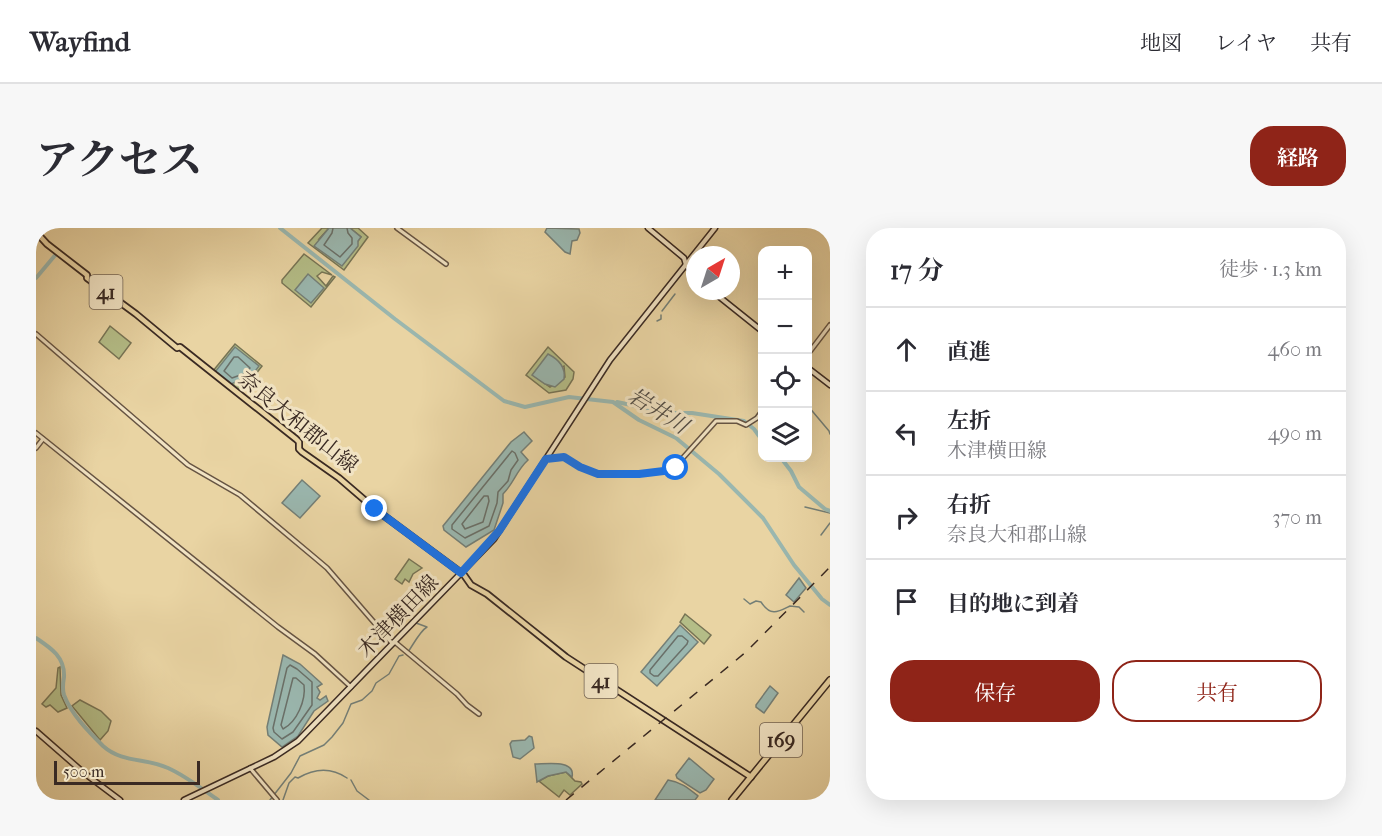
<!DOCTYPE html>
<html lang="ja">
<meta charset="utf-8">
<style>
body{margin:0;font-family:"IM FELL French Canon","Noto Serif JP",serif;background:#f7f7f7;color:#2b2b33}
.controls{position:absolute;right:18px;top:18px;display:grid;overflow:hidden;border-radius:12px;box-shadow:0 6px 24px #0002}
.controls button{width:54px;height:54px;display:grid;place-items:center;padding:0;border:0;border-bottom:2px solid #e1e1e2;background:#fff;color:#2b2b33;font:30px sans-serif}
.compass{position:absolute;left:650px;top:18px;width:54px;height:54px;border-radius:50%;background:#fff;box-shadow:0 6px 24px #0002;rotate:39deg}
.scale{position:absolute;left:18px;bottom:15px;width:146px;box-sizing:border-box;padding-left:6px;border:3px solid #3a2a23;border-top:0;font-size:16px;line-height:21px;white-space:nowrap;color:#3a2a23;-webkit-text-stroke:4px #f1e3c3;paint-order:stroke}
.stop{position:absolute;width:18px;height:18px;margin:-14px;border:4px solid #1a73e8;border-radius:50%;background:#fff}
.stop.end{background:#1a73e8;border-color:#fff;box-shadow:0 2px 6px #0008}
.list{margin:0;padding:0;list-style:none}
h2{display:flex;justify-content:space-between;align-items:center;height:78px;margin:0;padding:0 24px;font-size:26px}
h2 small{font-size:20px;font-weight:400;color:#7c7c81}
.list li{display:grid;grid-template-columns:39px 1fr auto;gap:18px;align-items:center;box-sizing:border-box;height:84px;padding:0 24px;border-top:2px solid #e1e1e2}
.list b{display:block;font-size:22px;white-space:nowrap}
.list p{margin:0;font-size:20px;white-space:nowrap;color:#7c7c81}
.list em{font-size:20px;font-style:normal;color:#7c7c81}
.actions{display:flex;gap:12px;padding:18px 24px}
.actions a{flex:1;padding:14px 0;border:2px solid #8f2418;border-radius:24px;text-align:center;font-size:21px;color:#8f2418}
.actions .main{background:#8f2418;color:#fff}
.icon{flex:none;width:33px;height:33px;fill:none;stroke:currentColor;stroke-width:2;stroke-linecap:round;stroke-linejoin:round}
.map{position:relative;flex:none;width:794px;height:572px;overflow:hidden;border-radius:24px}
header{display:flex;align-items:center;gap:36px;box-sizing:border-box;height:84px;padding:0 30px;background:#fff;border-bottom:2px solid #e1e1e2}
header strong{font-size:28px}
nav{display:flex;gap:33px;margin-inline-start:auto;font-size:21px}
.intro{display:flex;align-items:center;justify-content:space-between;box-sizing:border-box;height:144px;padding:0 36px}
h1{margin:0;font-size:42px}
.button{padding:15px 27px;border-radius:24px;background:#8f2418;color:#fff;font-size:21px;font-weight:700}
main{display:flex;gap:36px;padding:0 36px}
aside{flex:1;background:#fff;border-radius:24px;box-shadow:0 6px 24px #0002}
.map>svg:first-child{display:block}
.green{fill:#b4bd87;stroke:#777455;stroke-width:1.5;fill-rule:evenodd}
.water{fill:#9ab7af;stroke:#747f77;stroke-width:1.5}
.lines{fill:none;stroke-linecap:round;stroke-linejoin:round}
.shore{stroke:#6a7069;stroke-width:1.5}
.stream{stroke:#747f77;stroke-width:1.5}
.river{stroke:#9ab7af;stroke-width:4}
.tertiary-casing{stroke:#665443;stroke-width:6}
.secondary-casing{stroke:#3a2a23;stroke-width:7}
.primary-casing{stroke:#3a2a23;stroke-width:8}
.trunk-casing{stroke:#3a2a23;stroke-width:8}
.tertiary{stroke:#f1e3c3;stroke-width:3}
.secondary{stroke:#f1e3c3;stroke-width:4}
.primary{stroke:#e9d4a3;stroke-width:4.5}
.trunk{stroke:#e9d4a3;stroke-width:5}
.rail{stroke:#3a2a23;stroke-width:1.5;stroke-dasharray:10 10;stroke-linecap:butt}
.route{stroke:#1a73e8;stroke-width:8}
.labels{text-anchor:middle;dominant-baseline:central;stroke-width:6;stroke-linejoin:round;paint-order:stroke}
.shield{fill:#f1e3c3;stroke:#716253;stroke-width:1.5}
.shield-label{font-size:20px;font-weight:bold;fill:#3a2a23}
.street-label{font-size:21px;fill:#3a2a23;stroke:#f1e3c3}
.water-label{font-size:22px;font-style:italic;fill:#524d46;stroke:#f1e3c3}
</style>
<header>
<strong>Wayfind</strong>
<nav><a>地図</a><a>レイヤ</a><a>共有</a></nav>
</header>
<div class="intro"><h1>アクセス</h1><a class="button">経路</a></div>
<main>
<div class="map">
<svg width="794" height="572" viewBox="0 0 794 572">
<rect width="100%" height="100%" fill="#e9d4a3"/>
<filter id="stains"><feTurbulence type="fractalNoise" baseFrequency=".00333" numOctaves="4"/><feColorMatrix values="0 0 0 0 .2 0 0 0 0 .09 0 0 0 0 .02 0 0 0 .5 -.17"/></filter>
<radialGradient id="worn" r=".72"><stop offset=".6" stop-color="#630" stop-opacity="0"/><stop offset="1" stop-color="#630" stop-opacity=".3"/></radialGradient>
<!-- green -->
<g class="green">
<polygon points="286,0 293,0 283,11 322,13 325,9 314,0 322,0 332,9 308,42 272,15"/>
<polygon points="268,26 296,47 286,44 281,48 290,58 297,48 299,49 275,79 246,55 246,52"/>
<polygon points="74,98 95,115 83,131 63,114"/>
<polygon points="199,116 226,138 204,166 177,143"/>
<path d="M512 119 538 144 537 151 530 162 513 165 490 147ZM528 138 529 149 514 159 501 150Z"/>
<polygon points="373,331 386,340 377,346 373,354 369,351 366,356 359,351"/>
<polygon points="649,386 675,407 668,416 644,394"/>
<polygon points="24,439 25,467 31,480 22,484 14,477 10,479 6,476 20,460 22,440"/>
<polygon points="44,472 65,483 75,493 72,503 64,512 36,478"/>
<polygon points="530,544 539,553 545,554 546,556 534,567 528,562 523,569 503,553 512,548"/>
</g>
<!-- water -->
<g class="water">
<polygon points="293,0 314,0 325,9 322,13 322,18 306,38 278,18"/>
<polygon points="511,0 543,1 544,5 541,12 536,13 534,26 529,24 509,4"/>
<polygon points="272,46 288,60 275,75 259,62"/>
<polygon points="199,119 223,138 211,154 207,151 195,156 179,144"/>
<path d="M512 126C522 131 530 139 528 151L519 159 509 156 496 147Z"/>
<path d="M488 204 496 213 485 224 492 232C480 243 478 255 467 266V275L458 302 430 319 408 302 407 298 475 214Z"/>
<polygon points="266,252 284,268 264,290 246,275"/>
<polygon points="763,350 770,360 758,374 750,367"/>
<polygon points="644,397 662,414 621,458 605,444"/>
<polygon points="247,427 264,436 284,454 286,456 281,459 284,464 281,470 284,472 290,468 292,473 278,483 262,508 246,519 232,507 231,499"/>
<polygon points="734,458 742,465 728,485 720,479 720,477"/>
<polygon points="493,508 496,509 498,520 484,531 477,529 474,516 476,513 489,512"/>
<polygon points="653,530 678,551 670,562 664,565 641,550 640,547"/>
<path d="M499 536C510 536 540 531 536 549L530 544 512 548 501 554Z"/>
<path d="M632 552C645 554 652 560 662 568L659 572H619Z"/>
</g>
<g class="lines">
<!-- shore -->
<g class="shore">
<polyline points="297,0 296,5 288,17 304,29 316,16 316,10 312,5 311,0"/>
<polygon points="198,129 202,129 214,140 210,145 196,150 188,143"/>
<polygon points="476,223 479,225 482,232 475,242 472,253 462,264 461,275 453,298 429,310 416,301 416,297"/>
<polygon points="448,268 452,268 453,273 447,294 429,301 426,296"/>
<polygon points="642,408 646,408 652,413 651,416 622,448 618,448 614,445 614,442"/>
<polygon points="254,437 261,441 276,454 276,477 257,504 246,511 238,504 237,500 251,440"/>
<path d="M257 450H260L268 457C270 472 261 494 247 501L245 497Z"/>
</g>
<!-- stream -->
<g class="stream">
<polyline points="626,83 639,66"/>
<polyline points="621,93 625,91 625,87"/>
<polyline points="772,178 793,203 794,206"/>
<polyline points="769,279 794,285"/>
<polyline points="785,307 794,295"/>
<path d="M708 371 714 376 720 373 725 374C735 389 742 384 754 378L763 379 768 384"/>
<path d="M372 424C377 417 384 403 391 399L380 395"/>
<polyline points="315,552 321,563 333,572"/>
<polyline points="234,572 255,545 264,528 288,517 296,509 307,495 315,476 326,472 336,463 340,455 353,446 363,428 367,427"/>
<path d="M247 572 253 555 259 549 262 550C279 540 295 539 311 550"/>
</g>
<!-- river -->
<g class="river">
<polyline points="244,0 359,91 468,173 489,179 533,169 577,174 603,192 640,210 683,246 727,290 758,337 786,371 794,377"/>
<polyline points="0,50 21,25 22,26"/>
<polyline points="581,174 633,185 656,185 708,193 718,201 726,212"/>
<polyline points="745,230 755,243 763,259 789,281 794,283"/>
<path d="M0 410C15 420 29 429 28 449 27 455 26 461 28 467 35 486 53 504 67 518 86 535 110 530 132 540 150 548 166 561 182 572"/>
</g>
<defs>
<g id="tertiary">
<polyline points="361,0 410,36"/>
<polyline points="0,106 152,237 204,267 278,329 291,340 355,414 360,415 421,466 431,477 443,486"/>
<polyline points="772,126 794,97"/>
<polyline points="0,205 242,399 279,426 315,459"/>
<polyline points="0,220 7,211"/>
<polyline points="510,231 528,229 544,239 563,246 603,246 636,242 680,193 701,193 710,197 721,190 726,183"/>
<polyline points="214,540 241,572"/>
</g>
<g id="secondary">
<polyline points="612,0 648,30 650,37 659,48"/>
<polyline points="676,63 726,103"/>
<polyline points="772,140 794,157"/>
<polyline points="0,503 48,545 84,572"/>
<polyline points="148,572 238,529 262,513 458,311 574,132 679,0"/>
</g>
<polyline id="primary" points="0,4 11,16 51,47 51,50 100,86 141,120 144,119 260,211 263,214 263,221 266,224 303,250 339,281 428,347 435,357 451,366 530,429 715,549"/>
<polyline id="trunk" points="696,572 794,452"/>
</defs>
<!-- tertiary casing -->
<use href="#tertiary" class="tertiary-casing"/>
<!-- secondary casing -->
<use href="#secondary" class="secondary-casing"/>
<!-- primary casing -->
<use href="#primary" class="primary-casing"/>
<!-- trunk casing -->
<use href="#trunk" class="trunk-casing"/>
<!-- tertiary -->
<use href="#tertiary" class="tertiary"/>
<!-- secondary -->
<use href="#secondary" class="secondary"/>
<!-- primary -->
<use href="#primary" class="primary"/>
<!-- trunk -->
<use href="#trunk" class="trunk"/>
<!-- rail -->
<g class="rail">
<polyline points="789,0 794,14"/>
<polyline points="530,572 710,424 794,339"/>
</g>
</g>
<g class="lines">
<!-- route -->
<polyline class="route" points="339,281 425,345 463,303 510,231 528,229 544,239 562,246 603,246 636,242 640,240"/>
</g>
<g class="labels">
<!-- shield labels -->
<g class="shield">
<rect x="53.5" y="47" width="33" height="34" rx="4.5"/>
<rect x="548.5" y="436" width="33" height="34" rx="4.5"/>
<rect x="724" y="495" width="42" height="34" rx="4.5"/>
</g>
<g class="shield-label">
<text x="70" y="64">41</text>
<text x="565" y="453">41</text>
<text x="745" y="512">169</text>
</g>
<!-- street labels -->
<g class="street-label">
<text transform="translate(262 194) rotate(39)">奈良大和郡山線</text>
<text transform="translate(362 388) rotate(-46)">木津横田線</text>
</g>
<!-- water labels -->
<g class="water-label">
<text transform="translate(622 183) rotate(32)">岩井川</text>
</g>
</g>
<rect width="100%" height="100%" filter="url(#stains)"/>
<rect width="100%" height="100%" fill="url(#worn)"/>
</svg>
<div class="controls">
<button>+</button>
<button>−</button>
<button><svg class="icon" aria-label="locate" viewBox="0 0 24 24"><circle cx="12" cy="12" r="6"/><path d="M12 2v4M12 18v4M2 12h4M18 12h4"/></svg></button>
<button><svg class="icon" aria-label="layers" viewBox="0 0 24 24"><path d="M12 4l9 5-9 5-9-5zM3 14l9 5 9-5"/></svg></button>
</div>
<svg class="compass" viewBox="-18 -18 36 36"><path d="M0-13l5 13h-10z" fill="#e53935"/><path d="M0 13l5-13h-10z" fill="#7c7c81"/></svg>
<div class="scale">500 m</div>
<div class="stop" style="left:640px;top:240px"></div>
<div class="stop end" style="left:339px;top:281px"></div>
</div>
<aside>
<h2>17 分<small>徒歩 · 1.3 km</small></h2>
<ul class="list">
<li><svg class="icon" aria-label="ahead" viewBox="0 0 24 24"><path d="M12 20V5M6 11l6-6 6 6"/></svg><div><b>直進</b></div><em>460 m</em></li>
<li><svg class="icon" aria-label="left" viewBox="0 0 24 24"><path d="M17 20v-9H6M10 6l-5 5 5 5"/></svg><div><b>左折</b><p>木津横田線</p></div><em>490 m</em></li>
<li><svg class="icon" aria-label="right" viewBox="0 0 24 24"><path d="M7 20v-9h11M14 6l5 5-5 5"/></svg><div><b>右折</b><p>奈良大和郡山線</p></div><em>370 m</em></li>
<li><svg class="icon" aria-label="arrive" viewBox="0 0 24 24"><path d="M6 21V4h12l-3 4 3 4H6"/></svg><div><b>目的地に到着</b></div></li>
</ul>
<div class="actions"><a class="main">保存</a><a>共有</a></div>
</aside>
</main>
